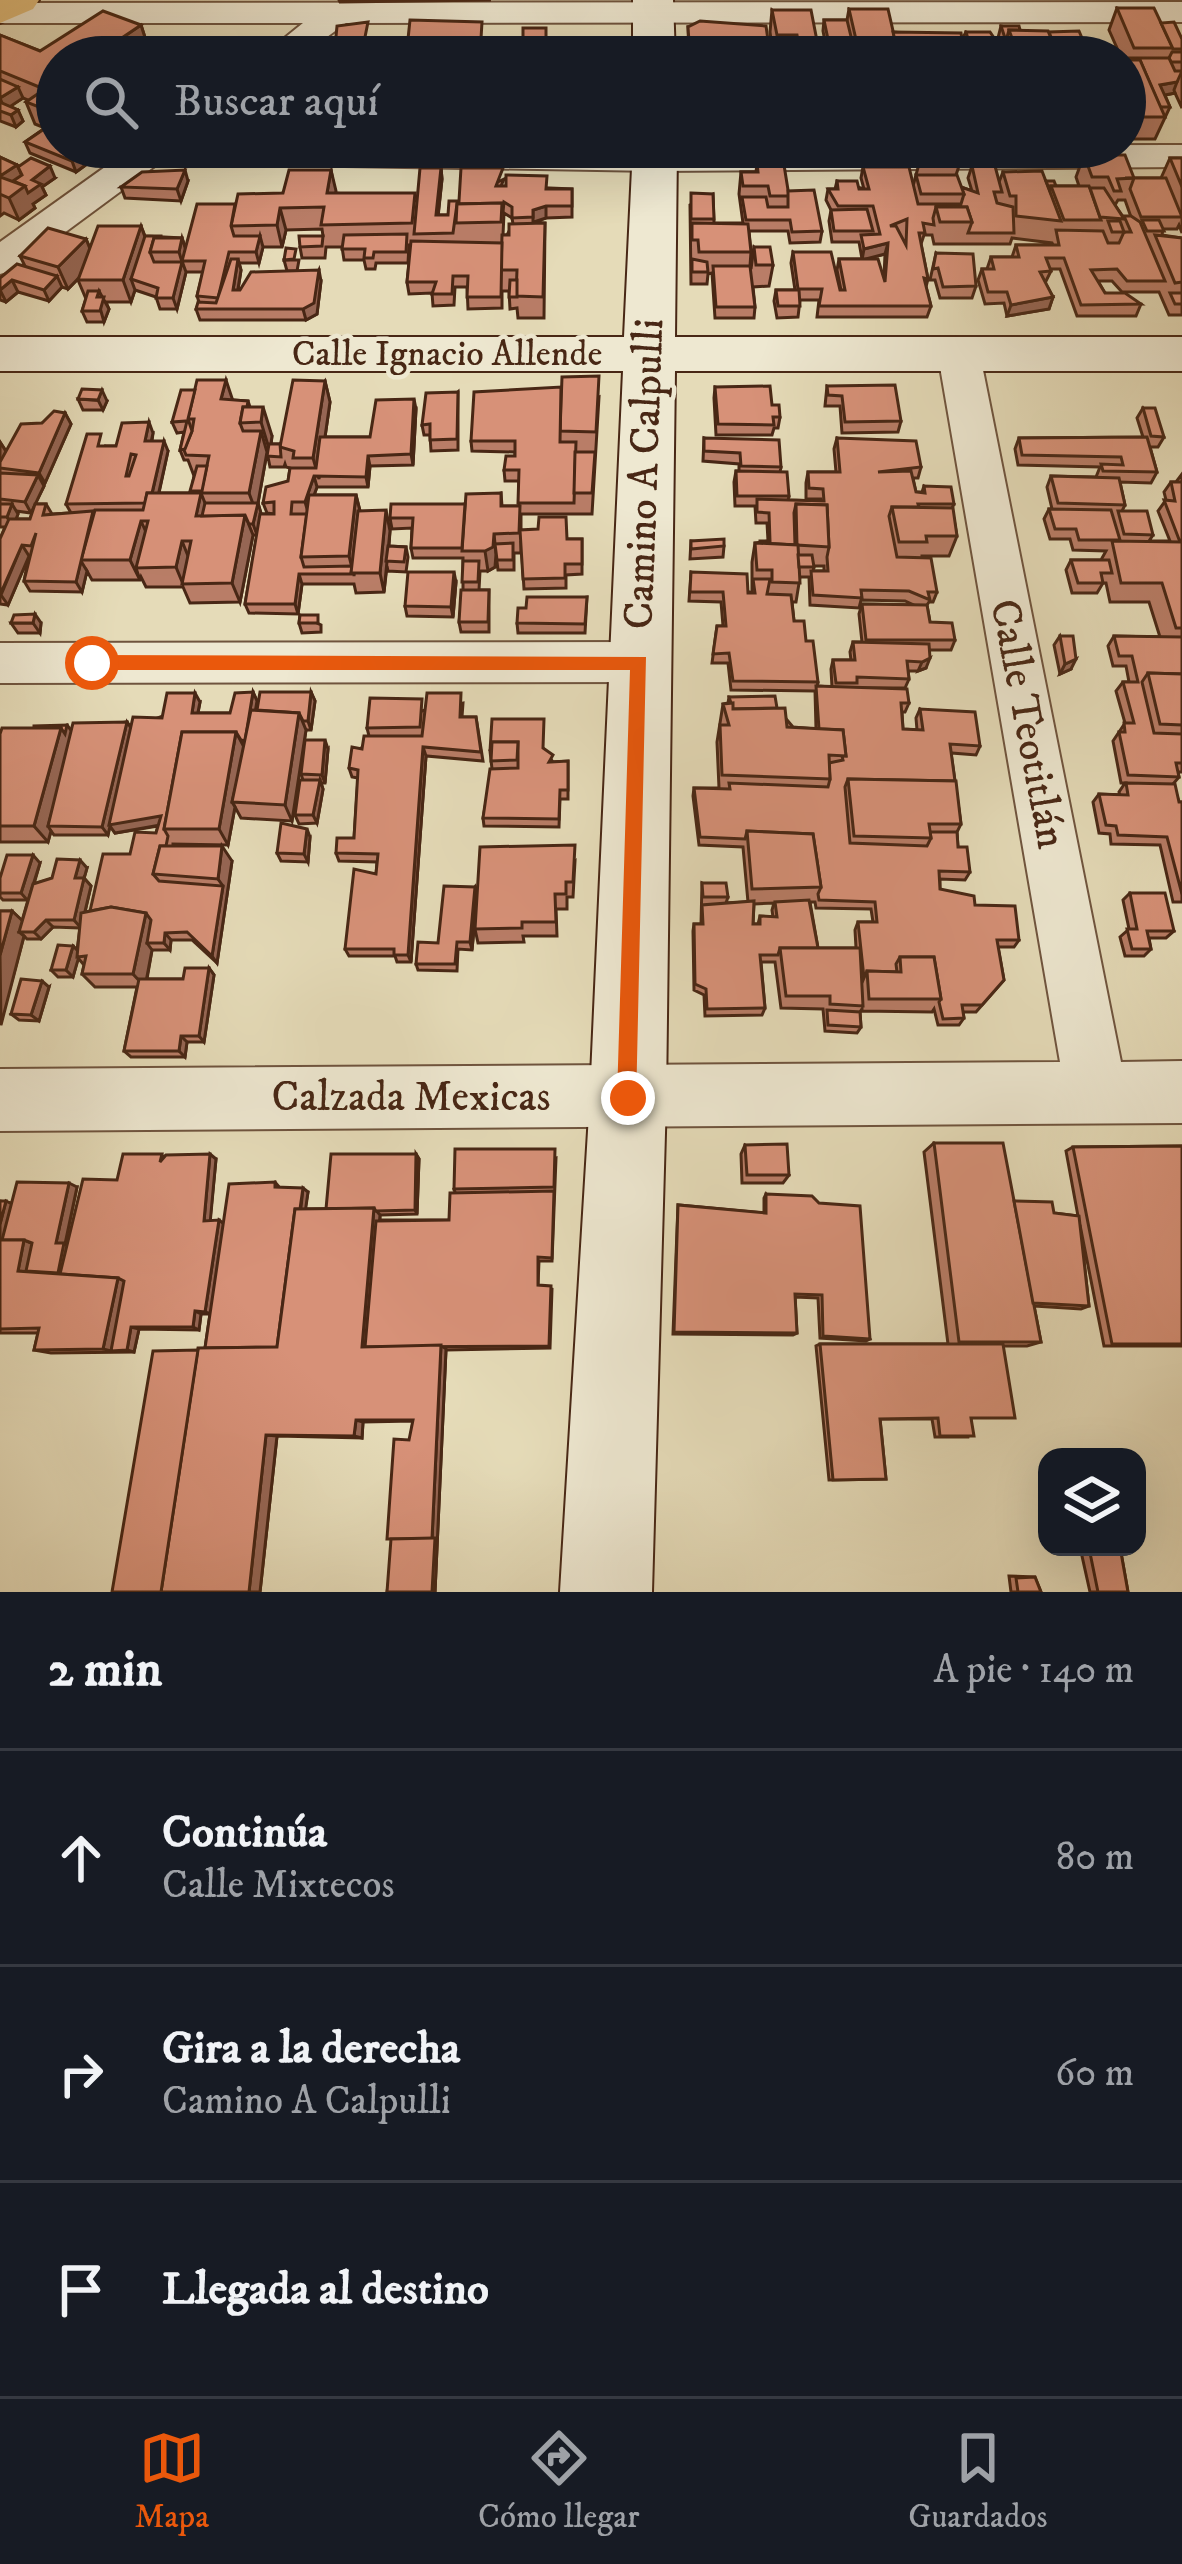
<!DOCTYPE html>
<html lang="es">
<meta charset="utf-8">
<style>
body{margin:0;font-family:"IM FELL DW Pica",serif;background:#242831;color:#f1f3f6}
.controls{position:absolute;right:36px;bottom:36px;display:grid;overflow:hidden;border-radius:24px;box-shadow:0 12px 48px #0002}
.controls button{width:108px;height:108px;display:grid;place-items:center;padding:0;border:0;border-bottom:3px solid #363941;background:#171b24;color:#f1f3f6;font:60px sans-serif}
.stop{position:absolute;width:36px;height:36px;margin:-27px;border:9px solid #ea580c;border-radius:50%;background:#fff}
.stop.end{background:#ea580c;border-color:#fff;box-shadow:0 3px 12px #0008}
.list{margin:0;padding:0;list-style:none}
h2{display:flex;justify-content:space-between;align-items:center;height:156px;margin:0;padding:0 48px;font-size:51px}
h2 small{font-size:39px;font-weight:400;color:#9ea1a6}
.list li{display:grid;grid-template-columns:78px 1fr auto;gap:36px;align-items:center;box-sizing:border-box;height:216px;padding:0 48px;border-top:3px solid #363941}
.list b{display:block;font-size:45px;white-space:nowrap}
.list p{margin:0;font-size:39px;white-space:nowrap;color:#9ea1a6}
.list em{font-size:39px;font-style:normal;color:#9ea1a6}
.icon{flex:none;width:66px;height:66px;fill:none;stroke:currentColor;stroke-width:2;stroke-linecap:round;stroke-linejoin:round}
.map{position:relative;flex:none;width:1182px;height:1592px;overflow:hidden}
.search{position:absolute;background:#171b24;box-shadow:0 12px 48px #0002;left:36px;right:36px;top:36px;height:132px;display:flex;align-items:center;gap:30px;box-sizing:border-box;padding:0 42px;border-radius:66px;color:#9ea1a6;font-size:45px}
.sheet{height:804px;background:#171b24}
nav{display:flex;justify-content:space-around;align-items:center;box-sizing:border-box;height:168px;border-top:3px solid #363941;background:#171b24;font-size:33px;color:#9ea1a6}
nav a{display:grid;justify-items:center;gap:6px}
nav .on{color:#ea580c}
.map>svg:first-child{display:block}
.lines{fill:none;stroke-linecap:round;stroke-linejoin:round}
.street-casing{stroke:#6f543e;stroke-width:4}
.secondary-casing{stroke:#482715;stroke-width:4}
.primary-casing{stroke:#482715;stroke-width:4}
.street{fill:#eee8d1;fill-rule:evenodd}
.secondary{fill:#eee8d1;fill-rule:evenodd}
.primary{fill:#e2be7c;fill-rule:evenodd}
.wall{fill:#b97d67;stroke:#482715;stroke-width:3;fill-rule:evenodd}
.shaded-wall{fill:#966654;stroke:#482715;stroke-width:3}
.building{fill:#d79178;stroke:#482715;stroke-width:3;fill-rule:evenodd}
.route{fill:#ea580c}
.labels{text-anchor:middle;dominant-baseline:central;stroke-width:9;stroke-linejoin:round;paint-order:stroke}
.far-street-label{font-size:36px;fill:#482715;stroke:#eee8d1}
.street-label{font-size:42px;fill:#482715;stroke:#eee8d1}
</style>
<div class="map">
<svg width="1182" height="1592" viewBox="0 0 1182 1592">
<rect width="100%" height="100%" fill="#e5dbb8"/>
<filter id="stains"><feTurbulence type="fractalNoise" baseFrequency=".00167" numOctaves="4"/><feColorMatrix values="0 0 0 0 .2 0 0 0 0 .09 0 0 0 0 .02 0 0 0 .5 -.17"/></filter>
<radialGradient id="worn" r=".72"><stop offset=".6" stop-color="#630" stop-opacity="0"/><stop offset="1" stop-color="#630" stop-opacity=".3"/></radialGradient>
<g class="lines">
<defs>
<g id="street">
<polygon points="1182,2 1182,22 346,23 300,57 261,57 303,23 0,23 0,3"/>
<polygon points="1182,145 1182,167 656,171 159,163 14,270 0,274 0,242 133,147"/>
<polygon points="959,341 974,345 980,355 1121,1062 1182,1061 1182,1123 0,1131 0,1069 1060,1062 938,355 944,345"/>
<polygon points="640,642 658,648 665,662 658,676 640,682 0,683 0,643"/>
</g>
<g id="secondary">
<polygon points="633,0 673,0 675,57 633,57"/>
<polygon points="633,147 677,147 675,337 1182,337 1182,371 675,371 666,1098 652,1592 560,1592 590,1098 623,371 0,371 0,337 624,337"/>
</g>
<polygon id="primary" points="0,0 39,0 33,9 0,23"/>
</defs>
<!-- street casing -->
<use href="#street" class="street-casing"/>
<!-- secondary casing -->
<use href="#secondary" class="secondary-casing"/>
<!-- primary casing -->
<use href="#primary" class="primary-casing"/>
<!-- street -->
<use href="#street" class="street"/>
<!-- secondary -->
<use href="#secondary" class="secondary"/>
<!-- primary -->
<use href="#primary" class="primary"/>
</g>
<!-- wall -->
<g class="wall">
<polygon points="339,0 491,0 340,2"/>
<polygon points="1117,8 1161,23 1182,39 1182,108 1175,93 1165,95 1170,107 1155,139 1125,139 1125,57 1121,57 1109,30"/>
<polygon points="849,9 893,32 962,39 966,32 1002,50 998,38 1001,26 1020,30 1090,57 828,57 823,31 824,20 847,20"/>
<polygon points="772,10 818,46 817,57 689,57 688,27 772,47 770,32"/>
<polygon points="141,25 148,47 138,54 57,57 57,147 88,147 91,161 76,172 30,153 25,142 45,128 35,124 26,102 28,100 23,98 10,106 18,110 23,121 16,127 0,121 0,35 40,51"/>
<path d="M923 149 959 166 956 175 961 187 972 191 968 178 972 166 999 182 1003 172 1046 181 1056 186H1079L1076 177 1084 155 1134 178H1161L1170 158H1182V233L1179 225 1177 229H1163L1162 235 1182 238V315H1169L1159 292H1122L1112 281H1098L1105 293 1141 304 1136 316H1077L1060 269H1050L1051 271 1045 283 1053 297 1049 309 1007 316 1004 303 985 304 978 280 982 269H987L991 257H1012L1016 245H1053L1052 243 1012 238 1010 244H934L932 235H924L921 244 928 279 926 287 931 306 927 317H817L819 300H800L798 317 777 318 774 301 776 290H795L791 263 793 252 841 290 837 270 839 259H862L859 242H832L829 221 831 210 826 200 828 189H835L837 181 864 189 861 178 863 167 913 186ZM1118 200H1125L1131 217 1124 218 1115 205ZM885 254 884 277 865 259Z"/>
<polygon points="0,157 17,165 18,167 55,178 42,187 46,195 33,204 35,208 19,220 4,213 0,216"/>
<polygon points="757,164 788,191 822,231 820,242 790,243 788,231 749,231 751,252 750,266 751,269 754,247 773,265 769,286 753,287 755,307 754,318 715,318 712,273 708,274 707,284 691,284 690,205 713,194 714,223 743,223 739,194 741,172 756,172"/>
<path d="M441 168 442 179 438 215H448L459 201 504 179 501 186 572 189V217L546 218 534 222 545 223 544 318H518L517 308 510 309 509 291H502V308L468 309 467 287H455L454 305 433 306 432 293 409 294 407 282 411 245H409L408 263H376L375 269H366L364 260H344L342 247H326L325 258H302L300 247 323 236 322 229 286 230 282 247H263L259 263H239L241 270 238 290 321 281 317 314 306 320H200L196 309 199 302 197 296 203 272H186L177 309H160L156 297 135 290 131 302H106L109 309 104 322H87L82 311 86 299 78 280 79 278 68 289 62 287 49 301 18 292 6 302 0 300V278L25 266 20 256 86 239 90 248 141 226 145 236 182 238 186 249 235 204 283 193 331 170 335 193 417 201ZM504 213 512 218 513 224 507 235H503Z"/>
<polygon points="188,181 181,201 125,198 121,187"/>
<polygon points="936,253 976,286 972,298 940,298 935,280 930,280"/>
<polygon points="284,260 299,260 297,271 287,271"/>
<path d="M325 381 330 402 325 437H370L416 409 413 465 370 466 368 487H317L314 495H356L360 511 390 531 389 546 406 547 408 557 406 572 388 571 387 566 384 592 356 593 354 584H302L298 614 249 613 245 604 257 535H253L240 602 190 603 183 587H146L141 577 140 580H92L87 571 82 592 30 591 24 581 29 556 8 605 0 604V539L5 527H0V442L6 451 42 423 65 413 71 424 45 483H42L44 486 35 504H46L52 514 71 513 66 504 106 445 105 446H116L153 433 152 441 168 451 159 493H191L194 476 188 460H184L180 450 184 432 177 433 172 422 233 400 248 401 250 407 272 436 271 444H280ZM267 452 270 467H284L285 464 286 467 290 468 288 481 263 503 267 513 274 514H261L258 503ZM34 507 30 519H16L18 514 16 511 31 513Z"/>
<polygon points="827,386 901,421 898,432 842,433 840,406 825,406"/>
<polygon points="715,387 772,405 780,417 778,428 774,428 772,435 716,435 714,398"/>
<polygon points="458,392 458,450 431,451 430,435 424,435 422,425"/>
<polygon points="599,397 592,514 521,514 521,530 567,539 582,539 582,574 566,575 566,588 524,589 521,541 521,553 514,553 514,570 498,570 496,554 495,567 488,571 480,571 479,590 489,590 489,632 461,632 459,622 463,590 463,558 413,558 411,548 412,528 392,529 390,518 465,504 501,493 502,506 519,506 519,481 505,481 504,470 515,456 515,452 472,451 471,441"/>
<polygon points="78,399 107,401 103,410 83,410"/>
<polygon points="1143,408 1164,437 1158,447 1150,447 1157,472 1151,483 1120,482 1125,505 1122,511 1153,535 1149,541 1170,541 1158,511 1166,500 1164,492 1171,482 1176,482 1182,474 1182,772 1178,772 1179,777 1173,784 1179,802 1182,802 1182,902 1173,902 1160,845 1111,844 1110,834 1099,833 1093,802 1099,794 1120,795 1119,792 1125,783 1121,783 1113,741 1125,723 1116,691 1123,682 1129,682 1126,666 1113,666 1108,646 1114,636 1160,637 1149,602 1110,602 1106,583 1103,583 1097,593 1072,593 1066,570 1071,560 1101,560 1106,551 1073,550 1070,539 1050,539 1044,519 1049,509 1052,509 1047,487 1051,476 1096,477 1100,467 1018,465 1015,449 1019,438 1143,437 1137,418"/>
<path d="M704 438 781 467 780 472 789 496 788 500 821 501V499H806V483L808 472H836L834 449 837 438 921 467 918 478H913L916 492H922L924 486 954 504 952 508 957 536 949 556H922V557L937 592 933 602H929L927 605 930 622 955 640 951 650H929L926 668 918 671H908L909 679 905 688H856L909 703 905 712H902L903 729 917 730 916 718 920 709 980 746 976 755 951 753 961 824 957 832 958 847 970 872 965 880 940 879V889L975 905 1019 940 1014 947H998L1004 980 976 1012H963L964 1018 959 1025H938L934 1009 932 1012 862 1011V1009L860 1012 861 1027 857 1033 825 1031 823 1009 781 1008 775 962H761L765 1008 762 1015 705 1016 704 995 694 990 693 931 694 924H701L702 883 728 897 726 903 748 902 743 847 699 845 693 796 694 788H719L717 742 723 704 728 703 729 697 777 708 793 727 816 729 815 691 731 690 728 663H712L717 626H723L721 602 689 601 691 572 752 593V562L755 543 768 541 767 523H756L755 506H735L734 482 736 471H739V464L703 461ZM814 566H824V571H813ZM800 577H809L810 605 859 608 861 600 905 601 914 605 862 604 859 614 862 642H853L850 652 851 660H833L831 669 832 687 817 686 818 682 794 621 792 602H796ZM810 902H815L816 908 871 909 873 922H858L855 930 856 948H818ZM774 903 772 910 773 917 760 916 758 924H753L754 904Z"/>
<polygon points="691,541 724,546 723,557 690,559"/>
<polygon points="456,582 453,617 407,616 405,606"/>
<polygon points="587,597 585,633 518,633 517,623 526,608"/>
<polygon points="300,615 321,625 321,632 302,633 299,623"/>
<polygon points="11,623 41,623 40,633 18,633"/>
<polygon points="1060,636 1071,669 1060,674 1054,645"/>
<polygon points="253,692 257,701 255,710 311,692 315,701 311,730 306,730 292,821 241,818 235,807 228,845 173,844 173,846 232,861 217,963 192,940 171,940 170,950 152,950 147,979 183,979 209,968 214,975 204,1042 187,1042 185,1057 131,1057 124,1051 137,987 95,987 82,974 84,965 78,958 73,977 58,977 51,970 73,946 77,950 80,928 53,927 41,939 27,939 24,936 0,1025 0,911 12,911 22,921 28,900 3,900 0,897 0,878 40,863 34,884 87,868 84,878 91,886 85,912 90,911 130,854 156,833 158,826 115,833 110,826 108,835 54,835 51,831 48,842 0,842 0,734 71,731 127,722 131,728 200,702 198,713 230,713"/>
<polygon points="463,703 462,717 476,717 483,761 426,756 411,962 397,962 395,956 349,956 345,949 376,874 377,862 339,861 336,853 354,838 358,778 352,777 349,768 369,736 367,728 425,710"/>
<polygon points="328,749 325,783 321,783 323,789 317,823 299,824 295,815 303,780 301,774"/>
<polygon points="544,749 553,762 568,761 568,799 560,799 559,827 484,826 483,818 492,769 490,751"/>
<polygon points="310,837 308,862 281,861 277,853"/>
<polygon points="575,861 573,897 567,897 567,909 556,909 557,936 523,936 524,942 478,943 475,929"/>
<polygon points="475,887 477,895 472,950 458,949 457,971 418,970 416,964 438,943"/>
<polygon points="1130,893 1174,931 1166,938 1149,938 1151,949 1144,956 1125,956 1120,937 1129,929 1123,900"/>
<polygon points="49,987 39,1021 19,1020 11,1014"/>
<polygon points="934,1143 1014,1201 1054,1213 1078,1216 1066,1151 1073,1147 1182,1146 1182,1346 1104,1346 1080,1225 1089,1306 1081,1309 1034,1306 1041,1342 1027,1346 1003,1346 971,1419 968,1437 935,1437 932,1419 880,1419 886,1479 829,1480 816,1346 820,1344 948,1344 924,1152"/>
<polygon points="745,1145 789,1175 783,1183 742,1183 741,1154"/>
<polygon points="416,1154 419,1159 417,1214 380,1215 380,1220 449,1220 455,1192 454,1189 556,1158 552,1261 539,1261 538,1285 552,1289 550,1348 446,1350 435,1592 387,1592 413,1421 363,1422 362,1438 277,1436 260,1592 198,1350 205,1348 210,1314 201,1314 199,1330 139,1329 134,1352 51,1353 34,1350 38,1333 0,1333 0,1201 11,1203 77,1187 65,1244 67,1245 117,1180 164,1156 216,1159 210,1220 223,1223 275,1182 280,1188 308,1192 305,1209 326,1209"/>
<polygon points="766,1194 870,1339 866,1341 820,1338 818,1298 795,1297 797,1333 793,1335 673,1334 678,1205 764,1213 764,1198"/>
<polygon points="1080,1547 1120,1547 1128,1592 1090,1592"/>
<polygon points="1009,1576 1035,1577 1041,1592 1011,1592"/>
</g>
<!-- shaded-wall -->
<g class="shaded-wall">
<polygon points="141,25 148,47 134,57 113,44"/>
<polygon points="57,81 57,103 44,89"/>
<polygon points="1177,82 1174,90 1175,93 1155,97 1160,85"/>
<polygon points="18,87 23,98 5,110 0,98"/>
<polygon points="18,110 23,121 16,127 11,115"/>
<polygon points="76,147 88,147 91,161 76,172 72,161"/>
<polygon points="17,165 27,187 32,180 50,166 55,178 42,187 46,195 33,204 35,208 19,220 0,178 0,176"/>
<polygon points="441,168 442,179 437,227 436,215"/>
<polygon points="185,170 188,181 181,201 177,189"/>
<polygon points="331,170 336,191 333,204 327,193"/>
<polygon points="546,206 546,218 534,222 533,228 533,210"/>
<polygon points="280,208 286,230 282,247 277,225"/>
<polygon points="141,226 149,248 131,279 135,290 131,302 123,280"/>
<polygon points="260,236 263,247 259,263 256,252"/>
<polygon points="182,238 189,260 182,261 186,272 177,309 173,298 182,262 179,252"/>
<polygon points="86,239 95,261 68,289 58,267"/>
<polygon points="888,243 885,254 862,260 864,249"/>
<polygon points="238,259 241,270 236,301 233,290"/>
<polygon points="319,270 321,281 317,314 306,320 303,309"/>
<polygon points="57,276 62,287 49,301 44,290"/>
<polygon points="12,280 18,292 6,302 0,290"/>
<polygon points="99,291 109,309 104,322 97,297"/>
<polygon points="1053,297 1049,309 1007,316 1011,305"/>
<polygon points="226,380 233,401 221,399"/>
<polygon points="325,381 330,402 319,479 313,458"/>
<polygon points="102,390 107,401 103,410 98,400"/>
<polygon points="414,399 416,409 413,465 411,454"/>
<polygon points="263,407 272,436 270,452 261,422"/>
<polygon points="65,413 71,424 45,483 39,473"/>
<polygon points="149,422 153,433 149,452 145,441"/>
<polygon points="261,431 267,452 258,503 261,513 257,535 253,524 256,512 249,493"/>
<polygon points="164,441 168,451 154,514 150,503"/>
<polygon points="0,442 7,453 0,464"/>
<polygon points="368,456 370,466 368,487 366,477"/>
<polygon points="38,475 44,486 31,513 25,502"/>
<polygon points="314,476 317,487 308,512 305,502"/>
<polygon points="201,493 209,513 200,526 196,516"/>
<polygon points="356,495 361,515 354,576 349,556"/>
<polygon points="12,504 18,514 13,527 7,517"/>
<polygon points="386,510 390,531 384,592 380,573"/>
<polygon points="245,515 253,535 240,602 232,583"/>
<polygon points="141,521 150,541 136,568 140,580 130,560"/>
<polygon points="494,534 496,554 495,567 488,571 485,551"/>
<polygon points="182,541 190,561 183,584 176,567"/>
<polygon points="22,545 29,556 8,605 1,595"/>
<polygon points="81,561 87,571 82,592 76,582"/>
<polygon points="454,572 456,582 453,617 451,607"/>
<polygon points="299,574 302,584 298,614 295,604"/>
<polygon points="35,614 41,623 40,633 33,623"/>
<polygon points="930,658 926,668 918,671 922,662"/>
<polygon points="1076,659 1071,669 1060,674 1065,664"/>
<polygon points="253,692 257,701 249,749 245,741"/>
<polygon points="311,692 315,701 311,730 308,721"/>
<polygon points="195,693 200,702 196,722 192,713"/>
<polygon points="299,713 306,730 292,821 285,805"/>
<polygon points="127,722 133,731 161,816 166,824 115,833 110,826 108,835 102,827"/>
<polygon points="67,725 74,734 48,826 51,831 48,842 34,826 61,728"/>
<polygon points="236,732 245,749 232,802 235,807 228,845 219,829"/>
<polygon points="325,740 328,749 325,783 322,775"/>
<polygon points="423,747 426,756 411,962 408,955"/>
<polygon points="320,780 323,789 317,823 313,815"/>
<polygon points="307,829 310,837 308,862 304,854"/>
<polygon points="222,846 232,861 217,963 212,956 223,886 218,879"/>
<polygon points="33,855 40,863 28,901 21,893"/>
<polygon points="80,860 87,868 82,886 75,878"/>
<polygon points="84,878 91,886 81,928 74,920"/>
<polygon points="475,887 477,895 472,950 470,942"/>
<polygon points="12,911 27,925 19,932 24,936 1,1025 0,955"/>
<polygon points="146,913 157,927 147,943 152,950 145,987 133,974"/>
<polygon points="46,920 53,927 41,939 34,932"/>
<polygon points="165,933 171,940 170,950 164,943"/>
<polygon points="73,946 80,953 73,977 66,970"/>
<polygon points="209,968 214,975 204,1042 199,1036"/>
<polygon points="42,981 49,987 39,1021 31,1015"/>
<polygon points="181,1036 187,1042 185,1057 179,1051"/>
<polygon points="210,1154 216,1159 210,1224 204,1221"/>
<polygon points="416,1154 419,1159 417,1214 415,1210"/>
<polygon points="69,1183 77,1187 65,1244 72,1247 66,1276 58,1273 56,1243"/>
<polygon points="303,1188 308,1192 286,1351"/>
<polygon points="6,1201 14,1205 0,1265 0,1224"/>
<polygon points="374,1208 380,1215 369,1349 362,1347"/>
<polygon points="219,1220 224,1224 211,1314 205,1312"/>
<polygon points="24,1240 41,1247 35,1273 18,1271"/>
<polygon points="118,1278 132,1284 111,1351 103,1349"/>
<polygon points="195,1311 201,1314 199,1330 193,1327"/>
<polygon points="131,1327 139,1329 134,1352 127,1350"/>
<polygon points="441,1345 446,1349 435,1592 432,1592 432,1539"/>
<polygon points="356,1420 363,1422 362,1438 354,1436"/>
<polygon points="266,1435 277,1436 260,1592 249,1592"/>
</g>
<!-- building -->
<g class="building">
<polygon points="1117,8 1154,8 1173,48 1134,48"/>
<polygon points="849,9 888,9 899,57 860,57"/>
<polygon points="772,10 811,10 818,46 799,47 797,35 777,35"/>
<polygon points="103,11 141,25 113,44 147,57 57,57 57,81 44,89 0,71 0,35 40,51"/>
<polygon points="410,20 482,22 480,55 479,57 405,57 405,39 371,39 408,39"/>
<polygon points="824,20 847,20 854,49 830,49"/>
<path d="M700 21 766 26 769 47 785 46 787 53 776 54 777 57H690L688 27ZM763 45 764 52H742V47ZM721 47H736L737 55H721Z"/>
<polygon points="368,22 361,57 334,57 337,26"/>
<polygon points="1174,22 1182,39 1182,49 1173,49 1161,23"/>
<polygon points="1001,26 1019,26 1020,30 1009,30 1006,41"/>
<polygon points="523,28 546,28 546,57 505,57 507,43 523,43"/>
<polygon points="1009,30 1048,31 1059,57 1019,57"/>
<polygon points="1079,31 1090,57 1059,57 1049,32"/>
<polygon points="893,32 961,33 962,39 968,39 966,32 990,32 1007,57 899,57"/>
<polygon points="364,39 405,39 402,57 362,55"/>
<polygon points="330,46 327,57 296,57 305,50"/>
<polygon points="1097,47 1116,47 1120,57 1102,57"/>
<polygon points="181,50 199,57 171,57"/>
<polygon points="1172,52 1182,52 1182,62 1171,62 1169,58"/>
<polygon points="1130,58 1169,58 1175,71 1182,71 1177,82 1160,85 1170,107 1160,107 1140,60 1131,60"/>
<polygon points="1125,60 1140,60 1165,117 1125,117"/>
<polygon points="0,79 18,87 0,98"/>
<polygon points="45,89 57,93 57,114 26,102"/>
<polygon points="0,102 18,110 11,115 0,111"/>
<polygon points="50,125 57,127 57,147 80,147 87,150 72,161 25,142"/>
<polygon points="923,149 956,150 959,166 926,166"/>
<polygon points="1084,155 1125,155 1134,178 1117,179 1121,191 1114,191 1108,177 1092,177"/>
<polygon points="0,157 17,165 0,176"/>
<polygon points="31,158 50,166 32,180 41,184 28,193 25,186 13,181 22,175 18,167"/>
<polygon points="1170,158 1182,158 1182,187"/>
<polygon points="757,164 784,165 789,196 770,196 768,186 743,186 741,172 758,172"/>
<path d="M972 166H995L1002 192H994L997 203 1013 207 1014 233H968L972 222 967 207H936L933 218 934 225 923 223 925 233H919L928 279 924 278 931 306H819L822 289H798L793 252H831L840 290H845L839 259H878L885 282 888 243 864 249 861 235 880 234 873 206H838L828 189H838L837 181H857L859 189H869L863 167H909L918 204H961L964 194 961 187 978 193ZM907 219 906 245 896 226H890Z"/>
<polygon points="420,168 441,168 436,215 448,215 449,201 459,201 461,168 503,168 496,186 506,186 506,175 547,176 546,189 572,189 572,206 546,206 533,210 533,217 512,218 512,207 504,202 503,212 502,203 457,204 453,233 414,234"/>
<polygon points="185,170 177,189 121,187 142,172"/>
<polygon points="289,170 331,170 327,193 415,193 412,223 321,225 324,207 280,208 277,225 231,226 238,194 283,193"/>
<polygon points="1042,171 1061,221 1016,216 1016,196 1010,196 1003,172"/>
<polygon points="916,175 957,175 964,194 921,194"/>
<polygon points="0,177 25,186 9,198 0,194"/>
<polygon points="1125,178 1166,178 1182,217 1141,217 1130,189 1134,178"/>
<polygon points="1046,181 1054,181 1056,186 1051,186 1050,191"/>
<polygon points="1051,186 1089,186 1101,220 1064,220"/>
<polygon points="1090,188 1104,188 1124,219 1100,217"/>
<polygon points="814,190 822,231 792,232 790,220 746,220 742,197 766,197 768,207 788,207 788,191"/>
<polygon points="691,193 713,194 714,219 691,219"/>
<polygon points="502,203 501,222 456,223 457,204"/>
<polygon points="197,204 235,204 231,226 234,236 260,236 256,252 229,252 218,298 197,296 205,261 182,261"/>
<polygon points="936,207 967,207 972,222 940,222"/>
<polygon points="867,209 873,231 834,231 831,210"/>
<polygon points="1124,216 1131,216 1140,222 1165,281 1127,281 1117,269 1091,270 1105,293 1125,293 1141,304 1081,305 1064,258 1046,258 1051,271 1040,272 1053,297 1011,305 1007,292 988,292 982,269 994,269 991,257 1019,257 1016,245 1059,245 1056,230 1103,231 1108,243 1119,243 1124,232 1131,232"/>
<polygon points="1142,220 1159,220 1164,231 1147,231"/>
<polygon points="1108,221 1120,221 1124,232 1112,232"/>
<polygon points="545,223 543,297 516,296 517,270 501,270 502,235 509,235 509,224"/>
<polygon points="692,223 748,224 751,252 699,252 698,240 692,240"/>
<polygon points="98,226 141,226 123,280 78,280"/>
<polygon points="48,228 86,239 58,267 20,256"/>
<polygon points="407,234 406,252 374,252 373,258 364,258 365,249 342,249 344,235"/>
<polygon points="1155,235 1182,238 1182,282 1175,283"/>
<polygon points="145,236 161,236 161,238 154,238 150,252 154,262 182,262 173,298 156,298 158,288 131,279"/>
<polygon points="299,236 323,236 322,246 300,247"/>
<polygon points="154,238 182,238 179,252 150,252"/>
<polygon points="411,241 502,243 501,297 467,297 468,276 453,276 452,294 432,294 436,282 407,282"/>
<polygon points="754,247 770,247 773,265 756,265"/>
<polygon points="286,248 296,249 294,259 284,260"/>
<polygon points="936,253 973,254 976,286 943,287 938,268 933,269"/>
<polygon points="231,259 238,259 233,290 240,290 251,272 319,270 314,303 303,309 196,309 198,302 216,303"/>
<polygon points="692,259 707,262 708,272 692,272"/>
<polygon points="17,264 57,276 44,290 12,280 0,290 0,278"/>
<polygon points="713,266 750,266 755,307 716,307"/>
<polygon points="510,280 517,280 517,297 509,297"/>
<polygon points="776,290 799,290 800,306 778,306"/>
<polygon points="88,291 99,291 97,297 104,297 100,311 82,311"/>
<polygon points="1170,293 1182,293 1182,304 1175,304"/>
<polygon points="599,376 596,432 560,431 562,377"/>
<polygon points="197,380 226,380 221,399 248,401 247,407 243,407 240,423 243,431 261,431 249,493 201,493 209,456 186,455 184,450 192,431 194,419 188,419"/>
<polygon points="293,380 325,381 313,458 293,458 294,451 280,447"/>
<polygon points="895,385 901,421 845,422 842,396 828,395 827,386"/>
<polygon points="770,386 772,405 779,405 780,417 773,417 774,425 718,424 715,387"/>
<polygon points="561,387 560,442 576,442 574,503 518,503 519,470 504,470 506,456 515,456 515,441 471,441 474,392"/>
<polygon points="82,389 102,390 98,400 78,399"/>
<polygon points="181,390 195,390 188,419 192,431 185,449 180,450 187,421 172,422"/>
<polygon points="458,392 457,439 430,440 430,424 422,425 426,393"/>
<polygon points="414,399 411,454 368,456 366,477 314,476 305,502 292,502 291,514 307,514 301,557 304,567 352,566 351,574 299,574 295,604 245,604 260,514 274,514 274,502 263,503 266,487 288,481 290,468 316,468 320,437 370,437 376,400"/>
<polygon points="243,407 263,407 261,422 240,423"/>
<polygon points="1143,408 1155,408 1164,437 1151,436"/>
<polygon points="54,411 65,413 39,473 0,468 0,462 21,424 42,423"/>
<path d="M149 422 145 441H164L152 493H147L145 503 66 504 87 434H101L98 446H116L122 423ZM131 454 136 455 129 476H126Z"/>
<polygon points="1147,437 1157,472 1103,471 1101,464 1123,465 1121,457 1022,455 1019,438"/>
<polygon points="704,438 779,440 781,467 741,466 740,453 704,451"/>
<polygon points="837,438 916,441 921,467 878,472 911,471 916,492 925,493 924,486 951,487 954,504 918,504 919,507 892,507 889,516 897,557 931,558 937,592 928,592 930,600 909,591 861,590 862,598 813,595 811,571 828,571 827,557 829,547 827,505 796,504 794,513 795,545 760,543 760,541 770,541 769,513 757,512 757,499 824,501 823,489 809,488 808,472 840,472"/>
<polygon points="269,444 280,444 281,457 267,456"/>
<polygon points="575,452 595,452 592,493 574,493"/>
<polygon points="197,466 207,466 202,491 190,491"/>
<polygon points="736,471 787,472 789,496 737,496"/>
<polygon points="0,473 38,475 25,502 0,499"/>
<polygon points="1051,476 1119,478 1125,505 1058,503"/>
<polygon points="1171,482 1182,482 1182,542 1180,542 1164,500 1175,501"/>
<polygon points="147,493 201,493 196,516 245,515 232,583 182,584 191,541 182,541 176,567 136,568 148,521 141,521 130,560 81,560 95,510 143,510"/>
<polygon points="501,493 501,506 520,506 519,533 494,534 493,547 485,551 462,551 466,494"/>
<polygon points="309,495 356,495 349,556 301,557"/>
<polygon points="205,503 258,503 253,524 249,524 245,515 202,516"/>
<polygon points="0,504 12,504 7,517 0,517"/>
<polygon points="35,504 46,504 43,515 93,511 76,582 24,581 36,533 31,546 22,545 0,595 0,539 9,519 30,519"/>
<polygon points="391,504 465,504 462,548 411,548 413,518 390,518"/>
<polygon points="796,504 827,505 829,547 797,545"/>
<polygon points="892,507 953,508 957,536 926,536 927,542 899,542"/>
<polygon points="1049,509 1111,510 1120,540 1079,540 1076,529 1055,529"/>
<polygon points="386,510 380,573 351,573 358,511"/>
<polygon points="1118,511 1147,511 1153,535 1124,534"/>
<polygon points="539,517 566,517 567,539 582,539 582,564 565,564 565,578 523,579 520,530 538,529"/>
<polygon points="724,539 724,546 691,549 691,541"/>
<polygon points="1112,541 1182,542 1182,628 1176,628 1162,583 1121,583"/>
<polygon points="513,543 513,560 497,560 495,544"/>
<polygon points="755,543 798,545 800,583 772,582 772,570 757,570"/>
<polygon points="388,546 406,547 404,562 386,561"/>
<polygon points="798,555 812,555 814,567 799,567"/>
<polygon points="1071,560 1109,560 1112,573 1101,573 1103,583 1078,583"/>
<polygon points="463,561 479,561 478,582 462,582"/>
<polygon points="408,572 454,572 451,607 405,606"/>
<polygon points="691,572 747,574 748,593 755,593 753,579 770,579 767,594 791,595 794,621 804,621 806,641 813,641 818,682 733,681 729,653 713,654 717,626 726,626 723,592 690,592"/>
<polygon points="461,590 489,590 488,622 459,622"/>
<polygon points="527,597 587,597 585,624 517,623 518,608 526,608"/>
<polygon points="862,604 927,605 930,622 952,623 955,640 866,640"/>
<polygon points="35,614 33,623 11,623 14,615"/>
<polygon points="300,615 318,615 318,623 299,623"/>
<polygon points="1060,636 1073,636 1076,659 1065,664"/>
<polygon points="1114,636 1182,637 1182,674 1148,673 1142,682 1154,733 1182,734 1182,763 1176,763 1179,777 1128,775 1119,732 1125,732 1124,723 1134,723 1123,682 1138,682 1132,656 1119,656"/>
<polygon points="853,642 929,644 930,658 922,662 907,661 909,679 857,677 857,683 836,683 833,660 855,660"/>
<polygon points="1148,673 1182,674 1182,725 1160,724"/>
<polygon points="816,686 907,689 909,703 901,703 903,729 923,730 920,709 975,712 980,746 950,744 955,781 848,779 845,787 850,843 927,846 931,838 930,832 957,832 958,847 967,847 970,872 939,871 940,889 974,896 975,905 1015,906 1019,940 997,940 1004,980 982,1005 962,1005 964,1018 943,1019 939,1002 941,999 934,957 900,957 896,964 897,972 867,971 864,978 858,922 877,922 875,902 819,900 818,894 821,887 813,834 747,831 745,839 700,837 694,788 730,789 729,783 828,787 830,779 829,763 843,760 842,756 846,756 843,730 819,729"/>
<polygon points="253,692 245,741 241,740 236,732 182,732 164,829 168,836 166,846 160,846 153,874 159,881 223,886 212,956 187,932 165,933 164,943 147,943 151,920 146,913 111,907 90,911 103,854 130,854 135,832 156,833 161,816 109,825 133,717 162,718 167,693 195,693 192,713 230,713 235,693"/>
<polygon points="260,692 311,692 308,721 303,721 299,713 257,710"/>
<polygon points="427,693 461,693 460,717 476,717 481,752 423,747 408,955 394,955 394,949 345,949 354,869 376,874 378,854 336,853 337,838 354,838 358,770 349,768 352,747 362,749 364,736 422,736"/>
<polygon points="775,696 777,708 733,709 729,697"/>
<polygon points="370,698 422,699 420,727 367,728"/>
<polygon points="733,703 733,709 785,708 787,727 843,730 846,756 829,755 830,779 722,775 720,725 729,725 723,704"/>
<polygon points="251,710 299,713 285,805 232,802"/>
<polygon points="492,719 544,719 543,748 553,755 549,762 568,761 568,790 560,790 559,819 483,818 490,769 518,768 518,742 492,742 490,751"/>
<polygon points="127,722 102,827 48,826 73,723"/>
<polygon points="67,725 65,734 61,728 34,728 34,726"/>
<polygon points="2,728 61,728 34,826 0,826 0,734"/>
<polygon points="182,732 236,732 219,829 164,829"/>
<polygon points="305,740 325,740 322,775 301,774"/>
<polygon points="492,742 518,742 517,760 491,761"/>
<polygon points="848,779 956,781 961,824 929,824 931,838 854,836"/>
<polygon points="300,780 320,780 313,815 295,815"/>
<polygon points="1126,783 1175,784 1179,802 1182,802 1182,894 1167,837 1118,835 1116,826 1106,825 1099,794 1128,795"/>
<polygon points="281,823 307,829 304,854 277,853"/>
<polygon points="747,831 813,834 821,887 752,889"/>
<polygon points="575,845 573,882 566,882 566,894 555,894 556,922 522,922 522,928 475,929 480,847"/>
<polygon points="160,846 222,846 218,879 153,874"/>
<polygon points="7,855 33,855 21,893 0,893 0,878"/>
<polygon points="57,859 80,860 75,878 84,878 74,920 46,920 34,932 19,932 33,884 52,878"/>
<polygon points="702,883 726,883 728,897 703,897"/>
<polygon points="444,886 475,887 470,942 457,942 455,964 416,964 418,942 438,943"/>
<polygon points="1130,893 1165,893 1174,931 1147,931 1151,949 1132,949 1127,929 1137,929"/>
<polygon points="809,900 818,948 780,948 778,955 760,955 765,1008 707,1009 706,989 695,984 694,924 703,924 702,905 754,901 753,924 760,924 760,916 777,917 775,902"/>
<polygon points="111,907 146,913 133,974 82,974 86,956 77,957 81,913"/>
<polygon points="0,911 12,911 0,955"/>
<polygon points="58,945 73,946 66,970 51,970"/>
<polygon points="780,948 860,948 863,1006 830,1004 830,996 786,996"/>
<polygon points="900,957 934,957 941,999 869,999 867,971 901,972"/>
<polygon points="185,968 209,968 199,1036 181,1036 179,1051 124,1051 139,979 183,979"/>
<polygon points="21,979 42,981 31,1015 11,1014"/>
<polygon points="827,1010 860,1012 861,1027 828,1025"/>
<polygon points="934,1143 1003,1143 1041,1342 959,1342"/>
<polygon points="787,1144 789,1175 747,1175 745,1145"/>
<polygon points="1182,1146 1182,1344 1112,1344 1073,1147"/>
<polygon points="455,1149 555,1149 554,1187 454,1189"/>
<polygon points="123,1154 162,1154 160,1162 166,1155 210,1154 204,1221 219,1220 205,1312 195,1311 193,1327 131,1327 127,1350 111,1351 124,1281 118,1278 60,1274 83,1179 117,1180"/>
<polygon points="331,1154 416,1154 415,1210 376,1211 374,1208 326,1209"/>
<polygon points="17,1182 69,1183 56,1243 64,1243 58,1273 26,1271 32,1243 24,1240 2,1240"/>
<polygon points="275,1182 275,1187 303,1188 300,1209 295,1209 277,1347 205,1348 229,1184"/>
<polygon points="554,1191 552,1258 538,1257 538,1285 551,1286 549,1346 365,1347 376,1221 449,1220 450,1193"/>
<polygon points="766,1194 812,1196 819,1203 860,1206 870,1339 823,1336 822,1295 795,1294 797,1333 674,1332 678,1205 766,1213"/>
<polygon points="0,1201 6,1201 0,1224"/>
<polygon points="1014,1201 1052,1202 1054,1213 1079,1216 1089,1306 1033,1303"/>
<polygon points="374,1208 362,1347 441,1345 432,1539 387,1539 394,1439 409,1440 413,1420 356,1420 354,1436 266,1435 249,1592 161,1592 198,1348 277,1347 295,1209"/>
<polygon points="0,1240 24,1240 18,1271 118,1278 103,1349 34,1350 39,1328 0,1329"/>
<polygon points="820,1344 1003,1344 1015,1418 971,1418 974,1436 940,1436 938,1418 880,1419 886,1479 833,1480"/>
<polygon points="198,1350 161,1592 112,1592 153,1351"/>
<polygon points="433,1538 435,1538 432,1592 387,1592 391,1539"/>
<polygon points="1120,1547 1128,1592 1098,1592 1089,1548"/>
<polygon points="1035,1577 1041,1592 1018,1592 1016,1578"/>
</g>
<!-- route -->
<polygon class="route" points="92,655 646,657 636,1106 620,1106 617,1098 630,670 92,670 82,663"/>
<g class="labels">
<!-- far-street labels -->
<g class="far-street-label">
<text x="447" y="354">Calle Ignacio Allende</text>
</g>
<!-- street labels -->
<g class="street-label">
<text transform="translate(645 474) rotate(-88)">Camino A Calpulli</text>
<text transform="translate(1027 724) rotate(79)">Calle Teotitlán</text>
<text x="411" y="1098">Calzada Mexicas</text>
</g>
</g>
<rect width="100%" height="100%" filter="url(#stains)"/>
<rect width="100%" height="100%" fill="url(#worn)"/>
</svg>
<div class="controls">
<button><svg class="icon" aria-label="layers" viewBox="0 0 24 24"><path d="M12 4l9 5-9 5-9-5zM3 14l9 5 9-5"/></svg></button>
</div>
<div class="stop" style="left:92px;top:663px"></div>
<div class="stop end" style="left:628px;top:1098px"></div>
<div class="search"><svg class="icon" aria-label="search" viewBox="0 0 24 24"><circle cx="10" cy="10" r="6"/><path d="M15 15l6 6"/></svg>Buscar aquí</div>
</div>
<section class="sheet">
<h2>2 min<small>A pie · 140 m</small></h2>
<ul class="list">
<li><svg class="icon" aria-label="ahead" viewBox="0 0 24 24"><path d="M12 20V5M6 11l6-6 6 6"/></svg><div><b>Continúa</b><p>Calle Mixtecos</p></div><em>80 m</em></li>
<li><svg class="icon" aria-label="right" viewBox="0 0 24 24"><path d="M7 20v-9h11M14 6l5 5-5 5"/></svg><div><b>Gira a la derecha</b><p>Camino A Calpulli</p></div><em>60 m</em></li>
<li><svg class="icon" aria-label="arrive" viewBox="0 0 24 24"><path d="M6 21V4h12l-3 4 3 4H6"/></svg><div><b>Llegada al destino</b></div></li>
</ul>
</section>
<nav>
<a class="on"><svg class="icon" aria-label="map" viewBox="0 0 24 24"><path d="M3 6l6-2 6 2 6-2v14l-6 2-6-2-6 2zM9 4v14M15 6v14"/></svg>Mapa</a>
<a><svg class="icon" aria-label="directions" viewBox="0 0 24 24"><path d="M12 3l9 9-9 9-9-9zM9 14v-3h6M13 9l2 2-2 2"/></svg>Cómo llegar</a>
<a><svg class="icon" aria-label="saved" viewBox="0 0 24 24"><path d="M7 4h10v16l-5-4-5 4z"/></svg>Guardados</a>
</nav>
